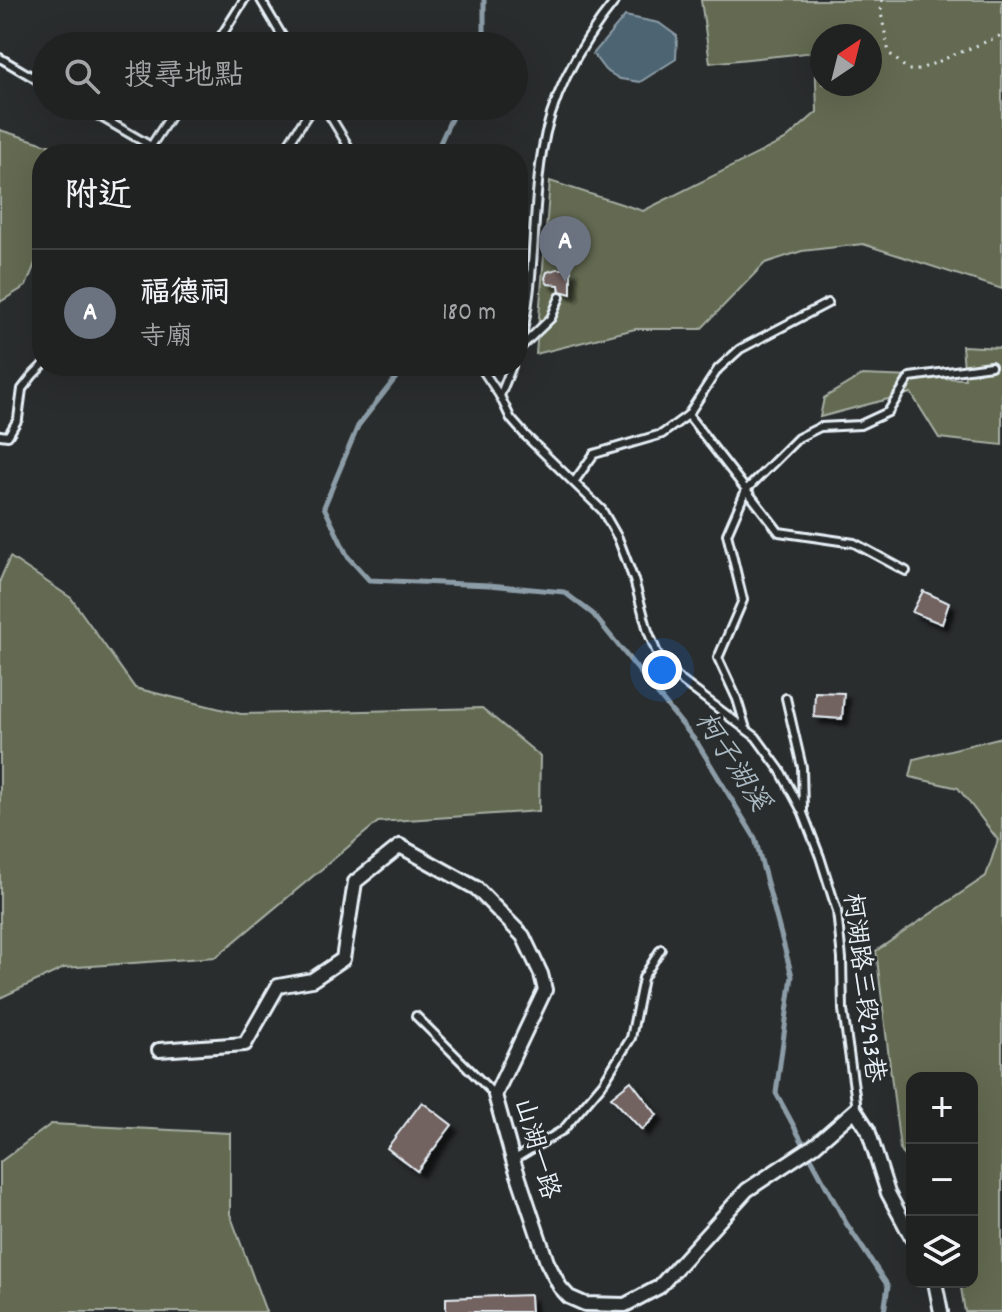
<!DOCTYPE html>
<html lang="zh-TW">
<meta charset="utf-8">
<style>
body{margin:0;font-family:Dekko,"LXGW WenKai TC",sans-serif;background:#2d2f2f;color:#f1f3f6}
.controls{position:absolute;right:24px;bottom:24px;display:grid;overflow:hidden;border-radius:16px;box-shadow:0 8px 32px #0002}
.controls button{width:72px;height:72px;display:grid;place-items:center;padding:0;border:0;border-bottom:2px solid #3d3f40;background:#202222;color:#f1f3f6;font:40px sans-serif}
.compass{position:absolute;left:810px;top:24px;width:72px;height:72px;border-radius:50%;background:#202222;box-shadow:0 8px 32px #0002;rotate:35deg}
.you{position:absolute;left:662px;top:670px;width:28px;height:28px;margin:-20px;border:6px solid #fff;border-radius:50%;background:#1a73e8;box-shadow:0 0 0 12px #1a73e833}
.badge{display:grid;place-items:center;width:52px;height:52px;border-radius:50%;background:#ffd166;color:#fff;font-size:26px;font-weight:700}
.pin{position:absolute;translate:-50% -66px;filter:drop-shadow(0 2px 4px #0008)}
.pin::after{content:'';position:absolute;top:42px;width:28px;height:24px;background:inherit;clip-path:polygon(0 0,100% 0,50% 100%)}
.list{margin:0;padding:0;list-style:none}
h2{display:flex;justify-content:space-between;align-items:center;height:104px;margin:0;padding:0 32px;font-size:34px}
h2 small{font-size:26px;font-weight:400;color:#a2a4a5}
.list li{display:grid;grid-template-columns:52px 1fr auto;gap:24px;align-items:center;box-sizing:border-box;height:128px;padding:0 32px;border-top:2px solid #3d3f40}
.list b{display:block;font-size:30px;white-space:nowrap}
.list p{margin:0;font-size:26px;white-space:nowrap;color:#a2a4a5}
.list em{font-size:26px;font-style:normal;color:#a2a4a5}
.icon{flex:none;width:44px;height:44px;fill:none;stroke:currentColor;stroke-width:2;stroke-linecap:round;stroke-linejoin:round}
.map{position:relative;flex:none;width:1002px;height:1312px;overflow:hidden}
.search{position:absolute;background:#202222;box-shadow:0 8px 32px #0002;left:32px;top:32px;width:496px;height:88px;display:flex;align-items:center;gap:20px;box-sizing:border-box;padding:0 28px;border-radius:44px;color:#a2a4a5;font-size:30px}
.panel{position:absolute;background:#202222;box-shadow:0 8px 32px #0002;left:32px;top:144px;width:496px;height:232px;border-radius:32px}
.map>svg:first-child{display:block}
.green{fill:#636b51;stroke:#a6aea4;stroke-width:2;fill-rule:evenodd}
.water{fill:#4e6572;stroke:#8c9da8;stroke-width:2}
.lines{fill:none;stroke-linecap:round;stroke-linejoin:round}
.stream{stroke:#8c9da8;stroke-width:5}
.building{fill:#736461;stroke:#e8f1f8;stroke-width:2;filter:url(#shadow)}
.lane-casing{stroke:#e8f1f8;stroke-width:12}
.street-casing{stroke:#e8f1f8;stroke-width:18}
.path{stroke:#e8f1f8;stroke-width:3;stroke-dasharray:2 6;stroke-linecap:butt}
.lane{stroke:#2a2d2e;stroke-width:6}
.street{stroke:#2a2d2e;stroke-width:12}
.labels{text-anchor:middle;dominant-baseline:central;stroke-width:6;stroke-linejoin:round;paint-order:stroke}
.street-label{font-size:26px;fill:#e8f1f8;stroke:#2a2d2e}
.water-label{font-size:28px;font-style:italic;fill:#aab9c2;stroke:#2a2d2e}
</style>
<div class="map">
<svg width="1002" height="1312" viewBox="0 0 1002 1312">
<defs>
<filter id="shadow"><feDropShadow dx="6" dy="6" stdDeviation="2" flood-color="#0009"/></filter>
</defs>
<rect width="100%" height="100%" fill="#2a2d2e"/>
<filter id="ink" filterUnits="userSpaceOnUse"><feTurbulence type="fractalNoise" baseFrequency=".0125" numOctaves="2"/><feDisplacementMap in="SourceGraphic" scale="16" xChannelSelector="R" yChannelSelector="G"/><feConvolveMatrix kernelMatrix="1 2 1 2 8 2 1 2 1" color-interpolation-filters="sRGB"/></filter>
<g filter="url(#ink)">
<!-- green -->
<g class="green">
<path d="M701 0H1002V289L863 244 802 251 765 263 701 329H635L536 354 550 181 643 211 785 140 817 112 815 52 710 63ZM822 36H870V84H822Z"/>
<polygon points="0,130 77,154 42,154 42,246 26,286 0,302"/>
<polygon points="962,346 1002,348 1002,445 939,438 911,393 820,417 824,398 862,375 965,379"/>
<polygon points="10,557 71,598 135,688 241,714 482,708 540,756 539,811 378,822 216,957 64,968 0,998 0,580"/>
<polygon points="1002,737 1002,1312 965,1312 960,1282 972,1282 972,1078 912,1078 912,1171 900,1149 876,951 986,876 998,840 958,788 910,777 914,759"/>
<polygon points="51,1124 230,1133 230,1214 266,1312 0,1312 0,1162"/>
</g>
<!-- water -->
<polygon class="water" points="625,16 659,23 677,36 676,59 640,82 620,79 605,70 593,54"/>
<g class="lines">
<!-- stream -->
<g class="stream">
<polyline points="481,46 484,37 484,0"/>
<polyline points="435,154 457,106"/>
<polyline points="405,366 358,426 324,507 348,557 369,580 489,585 564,592 593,614 698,744 755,838 792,976 776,1093 846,1223 888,1286 884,1312"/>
</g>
</g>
<!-- building -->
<g class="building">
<polygon points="557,269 571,269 571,294 560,291 559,285 548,284 546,281 545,278 547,272"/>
<polygon points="923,591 949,603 942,624 912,612"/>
<polygon points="815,692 844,693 842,719 814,717"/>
<polygon points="631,1081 657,1115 642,1130 611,1097"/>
<polygon points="422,1102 452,1125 417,1171 387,1148"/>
<polygon points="530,1295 531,1312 446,1312 446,1298"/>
</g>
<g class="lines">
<defs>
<g id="lane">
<polyline points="261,0 288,46"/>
<polyline points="215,46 244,0"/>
<polyline points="0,58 46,85"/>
<polyline points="82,106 151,146 177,106"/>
<polyline points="324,106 353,154"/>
<polyline points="151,146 161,154"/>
<polyline points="282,154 313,106"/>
<polyline points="521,347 551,318 560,297"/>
<path d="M518 351C537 285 531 218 542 152 551 95 581 43 616 0"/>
<polyline points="480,366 500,396"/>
<polyline points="512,366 500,396 511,419 526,436 602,510 618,538 634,580 648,631 659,658 678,678 756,737 780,770 803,813 820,857 837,911 842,959 843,1010 856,1102 855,1109"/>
<polyline points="688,415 718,369 740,349 828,303"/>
<polyline points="0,435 8,436 18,419 22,389 33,375 42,366"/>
<polyline points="574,482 594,454 662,434 688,415 779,532 854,543 906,571"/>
<polyline points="786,698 802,767 803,810"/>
<polyline points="746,729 737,699 718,658 743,600 727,534 746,490 798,438 820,427 860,425 888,412 910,377 991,366"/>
<polyline points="416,1016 495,1095"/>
<polyline points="513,1160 563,1130 603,1083 631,1038 643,978 661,949"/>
</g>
<g id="street">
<polyline points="159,1050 245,1044 278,986 312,980 343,959 355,882 400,846 476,888 523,936 541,974 545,990 495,1095 513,1160 547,1262 560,1287 569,1297 585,1304 625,1305 659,1287 747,1190 815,1145 855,1110 868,1130 888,1193 912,1238"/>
<polyline points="935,1282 941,1312"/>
</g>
</defs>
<!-- lane casing -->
<use href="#lane" class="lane-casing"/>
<!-- street casing -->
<use href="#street" class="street-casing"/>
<!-- path -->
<polyline class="path" points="882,0 881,13 889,53 908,70 918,70 1002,35"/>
<!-- lane -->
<use href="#lane" class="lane"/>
<!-- street -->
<use href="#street" class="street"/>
</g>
</g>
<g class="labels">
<!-- street labels -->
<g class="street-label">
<text transform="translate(862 988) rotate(83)">柯湖路三段293巷</text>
<text transform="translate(535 1149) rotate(74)">山湖一路</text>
</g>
<!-- water labels -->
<g class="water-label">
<text transform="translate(730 763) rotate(57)">柯子湖溪</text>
</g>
</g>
</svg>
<div class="controls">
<button>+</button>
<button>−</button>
<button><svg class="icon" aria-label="layers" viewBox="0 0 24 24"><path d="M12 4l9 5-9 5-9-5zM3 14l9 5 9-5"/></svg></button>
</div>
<svg class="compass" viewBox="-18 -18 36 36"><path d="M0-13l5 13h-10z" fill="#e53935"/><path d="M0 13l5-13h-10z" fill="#a2a4a5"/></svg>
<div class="you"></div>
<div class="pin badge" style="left:565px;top:282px;background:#6b7280">A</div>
<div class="search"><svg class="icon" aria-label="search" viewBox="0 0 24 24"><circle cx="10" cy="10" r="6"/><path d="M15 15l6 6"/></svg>搜尋地點</div>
<section class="panel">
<h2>附近<small></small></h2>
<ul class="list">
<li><span class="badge" style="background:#6b7280">A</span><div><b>福德祠</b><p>寺廟</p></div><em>180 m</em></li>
</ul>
</section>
</div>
